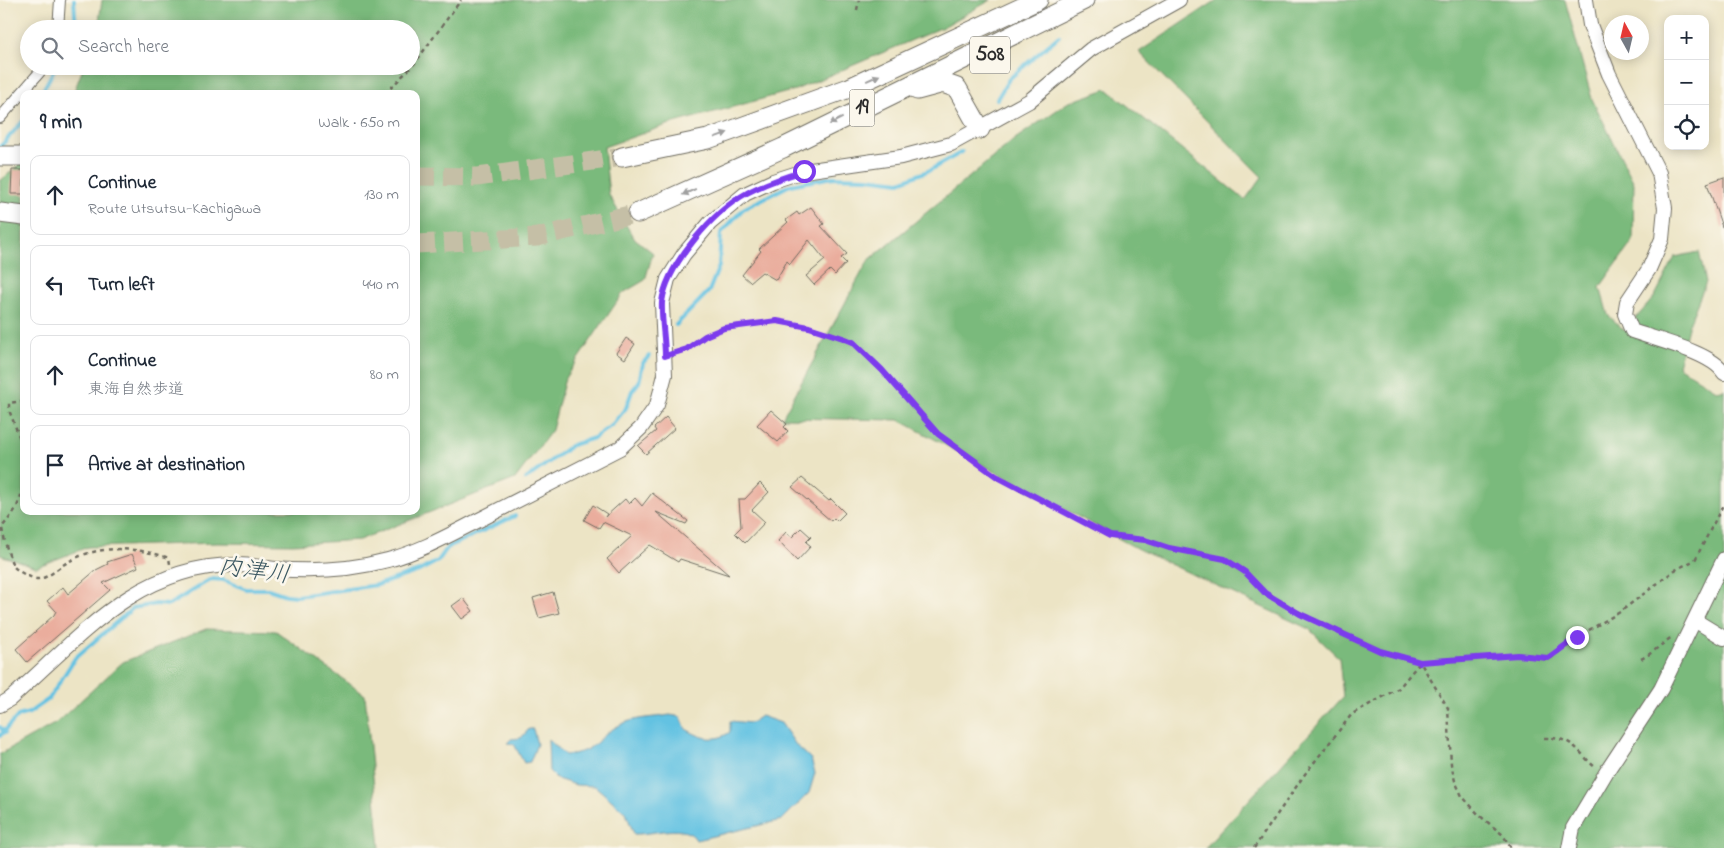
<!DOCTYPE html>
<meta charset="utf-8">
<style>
body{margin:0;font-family:"Indie Flower","Klee One",sans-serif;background:#f2f2f3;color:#1f2937}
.controls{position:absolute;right:15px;top:15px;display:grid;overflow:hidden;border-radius:10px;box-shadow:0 2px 12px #0003}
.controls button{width:45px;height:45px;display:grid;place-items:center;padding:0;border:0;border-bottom:1px solid #e0e1e3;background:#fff;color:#1f2937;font:25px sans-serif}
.compass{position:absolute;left:1604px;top:15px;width:45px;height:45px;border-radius:50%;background:#fff;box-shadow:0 2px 12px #0003;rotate:352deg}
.stop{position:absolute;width:15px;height:15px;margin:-11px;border:4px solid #7c3aed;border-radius:50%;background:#fff}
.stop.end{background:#7c3aed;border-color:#fff;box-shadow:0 1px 5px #0008}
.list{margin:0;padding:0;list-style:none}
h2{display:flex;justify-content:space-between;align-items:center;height:65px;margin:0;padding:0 20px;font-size:21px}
h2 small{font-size:16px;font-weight:400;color:#747a83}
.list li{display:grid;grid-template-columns:32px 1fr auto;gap:15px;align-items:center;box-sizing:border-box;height:80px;margin:0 10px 10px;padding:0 10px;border:1px solid #e0e1e3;border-radius:10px}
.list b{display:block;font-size:19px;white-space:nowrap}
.list p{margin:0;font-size:16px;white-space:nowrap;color:#747a83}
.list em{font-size:16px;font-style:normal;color:#747a83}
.icon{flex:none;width:28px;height:28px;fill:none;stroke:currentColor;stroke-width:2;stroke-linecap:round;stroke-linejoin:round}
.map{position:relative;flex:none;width:1724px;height:848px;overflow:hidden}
.search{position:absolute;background:#fff;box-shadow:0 2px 12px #0003;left:20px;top:20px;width:400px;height:55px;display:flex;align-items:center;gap:12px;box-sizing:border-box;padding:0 18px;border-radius:28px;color:#747a83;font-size:19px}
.panel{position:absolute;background:#fff;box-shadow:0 2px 12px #0003;left:20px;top:90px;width:400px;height:425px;border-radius:10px}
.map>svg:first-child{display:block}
.forest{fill:#7aba7b;stroke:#527253}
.water{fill:#64c2e2;stroke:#487686}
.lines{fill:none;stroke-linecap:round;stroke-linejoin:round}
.stream{stroke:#64c2e2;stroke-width:4}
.building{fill:#eaad9d}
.highway-tunnel{stroke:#c5bfa6;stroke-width:19;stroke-dasharray:19 9;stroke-linecap:butt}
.street-casing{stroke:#6f6c61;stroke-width:12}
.secondary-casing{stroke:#6f6c61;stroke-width:16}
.highway-casing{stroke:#6f6c61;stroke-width:21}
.path{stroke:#6f6c61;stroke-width:2.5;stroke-dasharray:4 4;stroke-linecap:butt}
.street{stroke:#fff;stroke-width:10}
.secondary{stroke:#fff;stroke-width:14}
.highway{stroke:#fff;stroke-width:19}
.oneway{fill:#a0a0a0}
.route{stroke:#7c3aed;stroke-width:6}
.labels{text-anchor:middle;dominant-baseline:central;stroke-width:5;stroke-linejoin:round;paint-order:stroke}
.shield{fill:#fbf7ec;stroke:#696865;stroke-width:1}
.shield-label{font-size:21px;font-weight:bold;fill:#2b2b2b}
.water-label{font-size:24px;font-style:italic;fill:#3c5862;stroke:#fbf7ec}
</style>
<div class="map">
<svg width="1724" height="848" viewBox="0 0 1724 848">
<rect width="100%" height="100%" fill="#fbf7ec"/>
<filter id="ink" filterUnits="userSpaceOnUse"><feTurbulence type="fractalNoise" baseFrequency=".02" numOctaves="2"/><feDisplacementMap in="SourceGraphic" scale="10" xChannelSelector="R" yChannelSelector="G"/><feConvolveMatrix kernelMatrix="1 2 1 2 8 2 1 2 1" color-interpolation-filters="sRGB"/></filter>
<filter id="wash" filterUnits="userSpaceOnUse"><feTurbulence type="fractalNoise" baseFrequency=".0096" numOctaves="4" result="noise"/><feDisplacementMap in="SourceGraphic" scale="20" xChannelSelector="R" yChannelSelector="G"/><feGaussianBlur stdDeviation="1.12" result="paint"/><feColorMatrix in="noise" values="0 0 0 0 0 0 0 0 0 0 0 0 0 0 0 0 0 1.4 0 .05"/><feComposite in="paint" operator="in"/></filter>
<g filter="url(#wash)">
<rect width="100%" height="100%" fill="#ece4c5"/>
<!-- forest -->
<g class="forest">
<polygon points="102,0 991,0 943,27 795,90 667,125 604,147 609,195 633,237 653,253 645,280 623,293 565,378 552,430 515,479 359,540 293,544 218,543 88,547 36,567 0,555 0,181 24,161 24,511 416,511 416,94 73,94 84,66 411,66 411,29 98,29"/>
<polygon points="1217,0 1565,0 1592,99 1634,183 1633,241 1600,287 1608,315 1625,331 1655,296 1675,257 1699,252 1706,282 1689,324 1678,366 1718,391 1724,389 1724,848 1205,848 1343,697 1339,658 1309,629 1138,549 899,420 782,418 868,261 1015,139 1067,103 1107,89 1245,200 1262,177 1139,52"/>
<polygon points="206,629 276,631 365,695 380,848 0,848 0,754 56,723 123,662"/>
</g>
<!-- water -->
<g class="water">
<path d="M670 715 681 717 686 729C701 738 715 743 730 732V721L751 723 761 716 781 723 796 745 811 759 815 773 809 793 782 820 696 840C687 822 651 835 634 834L626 813 595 786 576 785 557 779 549 771 548 739 565 755C598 752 597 736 620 725 634 717 655 718 670 715Z"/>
<polygon points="529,729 533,729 537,744 530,762 524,763 514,744 507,743 511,739 521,738"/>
</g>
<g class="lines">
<!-- stream -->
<g class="stream">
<polyline points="74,0 76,29"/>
<polyline points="41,94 56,66"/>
<polyline points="997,99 1009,79 1059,36"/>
<polyline points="0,147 24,120"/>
<polyline points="676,325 709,291 719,266 721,233 743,209 790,185 833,177 867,178 900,182 930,170 962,152"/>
<polyline points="526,479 572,445 594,438 612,425 626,408 632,391 639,382 643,363 649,356"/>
<polyline points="0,727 5,733"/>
<polyline points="0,736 18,716 29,713 49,699 75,658 133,608 156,604 169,605 211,579 223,580 246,589 268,589 286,595 297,596 377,585 419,571 438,561 448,547 515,516"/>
</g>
</g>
<g id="blocks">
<!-- building -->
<g class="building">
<polygon points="12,170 24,170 24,194 11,194"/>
<polygon points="1724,177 1724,227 1722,227 1707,183"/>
<polygon points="811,207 824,224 821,226 847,254 841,258 846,263 835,275 830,270 814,285 806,276 825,260 809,240 790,264 787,261 776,280 762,272 750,282 742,275 761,251 759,249 788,222 786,220 797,212 799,215"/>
<polygon points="626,338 635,344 625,359 616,353"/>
<polygon points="771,410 787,424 784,427 788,431 778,442 757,425"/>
<polygon points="666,417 675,428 646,454 638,446 656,431 654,428"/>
<polygon points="802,478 829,501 831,499 845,513 837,521 834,518 831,521 792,487"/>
<polygon points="760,483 769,492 752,510 765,522 745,543 735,533 741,527 739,499 745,499"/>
<polygon points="652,493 688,521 686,524 656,512 729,575 680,559 678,562 650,545 619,573 607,559 632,536 603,522 599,528 584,520 593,505 607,514 605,517 625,499 629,504 635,498 642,506"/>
<polygon points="801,528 811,537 806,542 811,546 797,561 778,541 786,532 792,537"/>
<polygon points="132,554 138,567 103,583 110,590 27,662 16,649 54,615 56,611 47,601 63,587 68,594 96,570 108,564 107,562"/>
<polygon points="553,592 559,613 539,618 533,598"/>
<polygon points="463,598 473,611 462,619 452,606"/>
</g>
</g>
</g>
<g filter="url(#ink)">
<use href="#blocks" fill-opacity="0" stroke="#6f6c61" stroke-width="1"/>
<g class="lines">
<!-- highway-tunnel -->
<g class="highway-tunnel">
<polyline points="416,176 477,177 622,157"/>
<polyline points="416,244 537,237 638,213"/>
</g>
<defs>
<g id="street">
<polyline points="58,29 60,0"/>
<polyline points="0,118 45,66"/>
</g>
<g id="secondary">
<path d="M1586 0 1590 25 1609 74 1659 173 1665 208 1662 239 1649 269 1627 302 1625 314 1632 331C1654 339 1713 353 1724 373"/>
<polyline points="1696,621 1724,638"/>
<path d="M0 705 10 699C78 639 136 566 234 565 248 564 262 568 276 569 314 572 351 570 388 560 422 551 453 533 485 517 530 494 575 471 620 448L641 428 657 405 665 375 662 303 668 279 684 254 710 223 745 194 773 181 804 171 901 157 951 144 1029 101 1091 49 1179 0"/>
<polyline points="1569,848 1573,828 1607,771 1661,689 1724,559"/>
</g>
<g id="highway">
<polyline points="917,90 943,83 957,88 980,129"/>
<polyline points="0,156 24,156"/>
<polyline points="622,157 708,139 849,88 1038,0"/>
<polyline points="0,213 24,216"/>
<polyline points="638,213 783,148 1084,0"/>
</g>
</defs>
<!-- street casing -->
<use href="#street" class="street-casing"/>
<!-- secondary casing -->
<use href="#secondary" class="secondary-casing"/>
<!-- highway casing -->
<use href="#highway" class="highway-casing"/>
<!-- path -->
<g class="path">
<polyline points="857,10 859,0"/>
<polyline points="385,94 414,64 461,0"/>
<polyline points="677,352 687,349 705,336 724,328 777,321 809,327 843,338 853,342 882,370 938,434 996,476 1110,536 1145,540 1169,548 1225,559 1245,572 1265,593 1300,613 1380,651 1420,662 1448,708 1451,764 1455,781 1462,796 1479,815 1503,835 1511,848"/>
<polyline points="24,401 9,403 9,410 24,449"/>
<path d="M24 471C22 499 20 506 2 527 2 533 11 564 14 567 19 572 32 579 38 579 50 578 58 567 68 562 98 544 137 547 169 558L170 564"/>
<path d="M1641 659C1652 654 1661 644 1672 637"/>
<path d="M1544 738C1575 737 1576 751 1596 768"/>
<polyline points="1254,848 1305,774 1352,714 1399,688 1420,662 1519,655 1549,659 1577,637 1620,612 1675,570 1695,560 1724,503"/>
</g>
<!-- street -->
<use href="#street" class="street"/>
<!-- secondary -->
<use href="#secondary" class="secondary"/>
<!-- highway -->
<use href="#highway" class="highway"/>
</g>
<!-- one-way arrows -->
<defs><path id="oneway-solid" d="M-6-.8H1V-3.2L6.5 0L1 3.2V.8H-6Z" transform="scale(1.25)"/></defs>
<g class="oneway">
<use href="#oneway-solid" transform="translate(873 78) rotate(-24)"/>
<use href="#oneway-solid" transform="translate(836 121) rotate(153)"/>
<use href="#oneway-solid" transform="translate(721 135) rotate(-20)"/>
<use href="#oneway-solid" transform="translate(689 192) rotate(156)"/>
</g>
</g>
<g class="lines" filter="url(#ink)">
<!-- route -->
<path class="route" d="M804 171C784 177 765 183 747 193 714 211 667 264 662 302 661 319 665 339 665 356L687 349 705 336 724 328 777 321 809 327 843 338 853 342 882 370 938 434 996 476 1110 536 1145 540 1169 548 1225 559 1245 572 1265 593 1300 614 1380 651 1420 662 1518 655 1548 658 1577 637"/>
</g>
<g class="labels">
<!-- shield labels -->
<g class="shield">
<rect x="970" y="36.5" width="40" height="37" rx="4"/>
<rect x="849.5" y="89.5" width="25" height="37" rx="4"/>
</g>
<g class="shield-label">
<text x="990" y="55">508</text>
<text x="862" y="108">19</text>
</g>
<!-- water labels -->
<g class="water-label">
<text transform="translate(254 572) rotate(8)">内津川</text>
</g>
</g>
</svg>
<div class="controls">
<button>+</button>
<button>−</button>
<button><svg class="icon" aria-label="locate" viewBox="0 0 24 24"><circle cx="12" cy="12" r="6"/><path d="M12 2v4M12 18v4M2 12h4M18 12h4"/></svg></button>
</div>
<svg class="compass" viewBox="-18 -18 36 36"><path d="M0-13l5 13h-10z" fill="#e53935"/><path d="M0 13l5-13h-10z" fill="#747a83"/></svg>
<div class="stop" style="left:804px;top:171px"></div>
<div class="stop end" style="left:1577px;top:637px"></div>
<div class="search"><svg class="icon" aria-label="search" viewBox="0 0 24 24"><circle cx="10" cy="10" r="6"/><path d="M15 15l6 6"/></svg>Search here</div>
<section class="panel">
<h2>9 min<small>Walk · 650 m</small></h2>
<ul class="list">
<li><svg class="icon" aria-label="ahead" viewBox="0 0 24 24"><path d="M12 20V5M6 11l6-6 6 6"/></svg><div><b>Continue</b><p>Route Utsutsu-Kachigawa</p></div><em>130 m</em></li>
<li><svg class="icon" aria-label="left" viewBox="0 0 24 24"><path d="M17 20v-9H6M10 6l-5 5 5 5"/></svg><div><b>Turn left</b></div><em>440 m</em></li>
<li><svg class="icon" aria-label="ahead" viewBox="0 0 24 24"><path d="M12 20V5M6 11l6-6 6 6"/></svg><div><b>Continue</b><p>東海自然歩道</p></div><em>80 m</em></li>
<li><svg class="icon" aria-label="arrive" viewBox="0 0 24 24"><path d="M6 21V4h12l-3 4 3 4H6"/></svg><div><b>Arrive at destination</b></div></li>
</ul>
</section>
</div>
